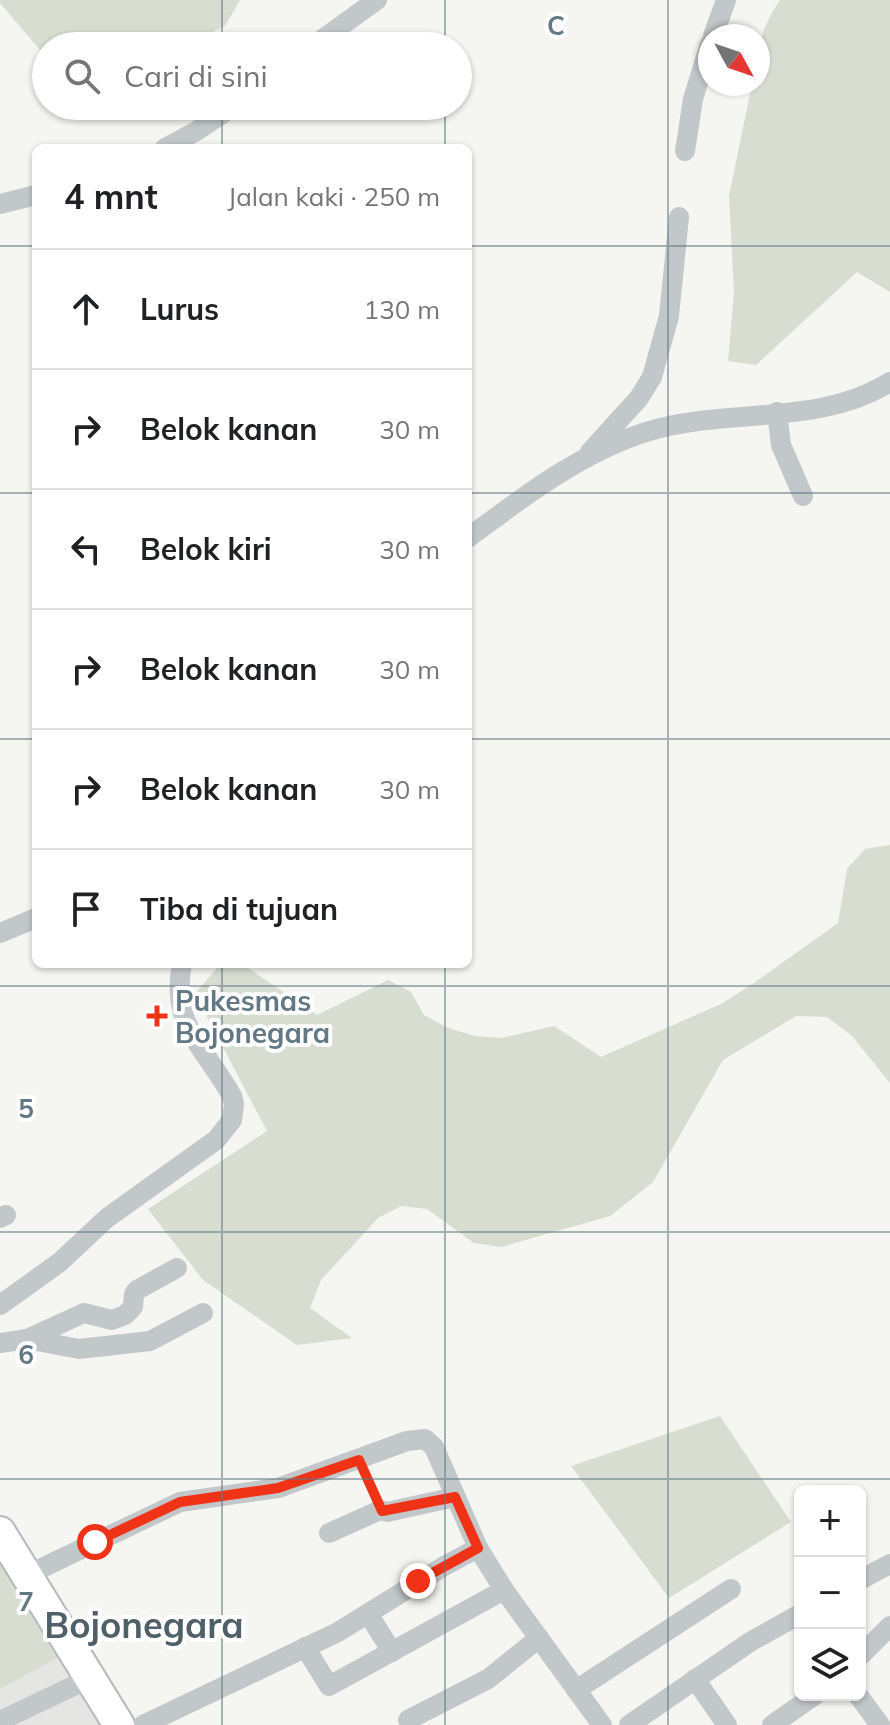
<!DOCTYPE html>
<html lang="id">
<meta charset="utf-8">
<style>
body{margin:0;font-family:Mulish,sans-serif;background:#f6f6f6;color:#202124}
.controls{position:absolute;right:24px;bottom:24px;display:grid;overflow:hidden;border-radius:12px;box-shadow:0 2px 6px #0004}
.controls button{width:72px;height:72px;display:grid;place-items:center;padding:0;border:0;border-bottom:2px solid #e0e0e0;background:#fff;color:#202124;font:40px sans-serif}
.compass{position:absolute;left:698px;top:24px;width:72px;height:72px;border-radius:50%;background:#fff;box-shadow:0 2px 6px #0004;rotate:130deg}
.stop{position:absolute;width:24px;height:24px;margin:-18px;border:6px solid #f03216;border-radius:50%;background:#fff}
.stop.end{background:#f03216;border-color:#fff;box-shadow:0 2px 8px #0008}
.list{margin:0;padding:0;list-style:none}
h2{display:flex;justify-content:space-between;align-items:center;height:104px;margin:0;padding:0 32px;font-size:34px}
h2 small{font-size:26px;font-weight:400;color:#757577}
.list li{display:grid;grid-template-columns:52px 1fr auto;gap:24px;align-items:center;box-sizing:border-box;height:120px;padding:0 32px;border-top:2px solid #e0e0e0}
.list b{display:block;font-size:30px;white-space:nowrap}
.list em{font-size:26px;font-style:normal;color:#757577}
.icon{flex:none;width:44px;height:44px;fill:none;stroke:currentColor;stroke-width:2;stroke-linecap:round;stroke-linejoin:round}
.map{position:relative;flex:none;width:890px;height:1725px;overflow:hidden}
.search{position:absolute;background:#fff;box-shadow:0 2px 6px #0004;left:32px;top:32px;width:440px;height:88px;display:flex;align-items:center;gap:20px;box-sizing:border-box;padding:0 28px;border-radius:44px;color:#757577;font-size:30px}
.panel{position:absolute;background:#fff;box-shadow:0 2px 6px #0004;left:32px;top:144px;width:440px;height:824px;border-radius:12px}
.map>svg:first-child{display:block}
.built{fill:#e5e6e4}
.green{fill:#d7ddd1}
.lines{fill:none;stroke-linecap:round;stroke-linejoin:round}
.highway-casing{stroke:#b6babd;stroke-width:34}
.path{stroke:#bec0c2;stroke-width:3;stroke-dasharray:4 4;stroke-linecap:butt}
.minor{stroke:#c2c7c9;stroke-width:20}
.highway{stroke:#fff;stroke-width:30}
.route{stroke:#f03216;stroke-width:10}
.grid{fill:none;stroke:#627884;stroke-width:2;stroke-opacity:0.55}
.poi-dot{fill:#f03216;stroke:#fff;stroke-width:3}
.labels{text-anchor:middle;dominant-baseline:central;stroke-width:8;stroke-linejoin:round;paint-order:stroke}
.poi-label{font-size:28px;font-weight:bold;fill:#627884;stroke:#fff;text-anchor:start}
.district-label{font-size:36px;font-weight:bold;fill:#506069;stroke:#fff}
.grid-label{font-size:26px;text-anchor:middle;font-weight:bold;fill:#627884;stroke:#fff;stroke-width:8;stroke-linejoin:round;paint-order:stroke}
</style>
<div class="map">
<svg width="890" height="1725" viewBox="0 0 890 1725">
<rect width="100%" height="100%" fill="#f5f5f1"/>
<!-- built -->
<polygon class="built" points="65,1654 108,1725 0,1725 0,1689"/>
<!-- green -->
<g class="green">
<polygon points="0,0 240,0 225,26 185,46 46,46 46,57 0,3"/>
<path d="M780 0H890V292L857 272 756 365 728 361 734 293 729 196 752 84H758C758 47 759 31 780 0Z"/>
<polygon points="890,845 890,1083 852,1036 827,1017 796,1016 723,1060 653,1182 610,1216 501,1247 474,1243 427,1209 401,1206 378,1218 321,1280 310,1308 352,1338 297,1345 203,1280 148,1209 267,1131 195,994 220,964 242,964 317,1015 388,980 411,992 424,1015 448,1028 475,1036 502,1038 554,1026 601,1057 721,1004 751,985 838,923 847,869 865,849"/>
<polygon points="720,1416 791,1522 669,1598 571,1466"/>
<polygon points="0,1548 65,1654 0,1689"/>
</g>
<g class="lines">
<defs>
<polyline id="highway" points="0,1532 119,1725"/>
</defs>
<!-- highway casing -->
<use href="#highway" class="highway-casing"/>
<!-- path -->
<polyline class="path" points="365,1473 374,1496"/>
<!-- minor -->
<g class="minor">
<polyline points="713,36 726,0"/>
<polyline points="313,46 377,0"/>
<polyline points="165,148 195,132 234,106"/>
<polyline points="685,151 693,99 710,44"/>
<polyline points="0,204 36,195"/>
<polyline points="777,412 781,445 803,496"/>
<polyline points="590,452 639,398 652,377 669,316 679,217"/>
<path d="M468 538C523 497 580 453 646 432 726 407 818 427 890 382"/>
<polyline points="0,933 36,918"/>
<polyline points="0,1218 6,1215"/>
<path d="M0 1305 60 1262 107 1218 216 1140 232 1120 234 1104 232 1096C205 1047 170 1026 182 964"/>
<polyline points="27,1339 79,1349 150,1341 203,1313"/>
<polyline points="0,1343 27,1339 84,1313 112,1320 125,1315 133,1307 134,1294 137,1290 177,1268"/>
<polyline points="329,1533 380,1510 387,1512 455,1497"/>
<polyline points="25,1576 180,1502 278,1488 407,1441 425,1439 434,1447 478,1548 504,1590 602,1725"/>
<polyline points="860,1580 890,1564"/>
<polyline points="369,1615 392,1652"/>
<polyline points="305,1647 329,1686 504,1590"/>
<polyline points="860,1656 890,1626"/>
<polyline points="695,1679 727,1725"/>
<polyline points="576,1690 731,1589"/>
<polyline points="858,1695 880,1725"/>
<polyline points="408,1720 488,1679 539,1638"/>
<polyline points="0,1721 90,1678"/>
<polyline points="143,1725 338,1632 446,1565 478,1548"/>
<polyline points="629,1725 750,1642 800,1614"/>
<polyline points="772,1725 815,1695"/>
</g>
<!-- highway -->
<use href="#highway" class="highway"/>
</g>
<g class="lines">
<!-- route -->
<polyline class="route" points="95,1542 180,1502 278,1488 359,1460 382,1511 455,1497 478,1548 418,1581"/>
</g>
<!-- grid -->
<path class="grid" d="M222 0V46M445 0V46M668 0V1725M222 106V148M445 106V148M0 246H36M468 246H890M0 493H36M468 493H890M0 739H36M468 739H890M222 964V1725M445 964V1725M0 986H890M0 1232H890M0 1479H890"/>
<!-- markers -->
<path class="poi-dot" d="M153 1004h8v8h8v8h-8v8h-8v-8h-8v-8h8z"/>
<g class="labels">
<!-- poi labels -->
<g class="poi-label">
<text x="175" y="1000">Pukesmas<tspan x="175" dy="32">Bojonegara</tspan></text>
</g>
<!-- district labels -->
<g class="district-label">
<text x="144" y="1624">Bojonegara</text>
</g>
</g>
<g class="grid-label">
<text x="556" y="35">C</text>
<text x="26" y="1118">5</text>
<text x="26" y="1364">6</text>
<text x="26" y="1611">7</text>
</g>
</svg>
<div class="controls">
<button>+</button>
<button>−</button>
<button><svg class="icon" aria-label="layers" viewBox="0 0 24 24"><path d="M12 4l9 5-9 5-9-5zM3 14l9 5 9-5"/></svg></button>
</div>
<svg class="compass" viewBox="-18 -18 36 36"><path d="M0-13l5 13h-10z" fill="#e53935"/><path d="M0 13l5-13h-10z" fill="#757577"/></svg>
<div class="stop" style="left:95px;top:1542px"></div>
<div class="stop end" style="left:418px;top:1581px"></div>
<div class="search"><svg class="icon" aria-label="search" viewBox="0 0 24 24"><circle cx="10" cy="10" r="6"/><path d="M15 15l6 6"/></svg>Cari di sini</div>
<section class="panel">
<h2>4 mnt<small>Jalan kaki · 250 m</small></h2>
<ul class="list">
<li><svg class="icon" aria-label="ahead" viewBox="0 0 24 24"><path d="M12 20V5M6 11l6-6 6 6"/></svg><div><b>Lurus</b></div><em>130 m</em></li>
<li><svg class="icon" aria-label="right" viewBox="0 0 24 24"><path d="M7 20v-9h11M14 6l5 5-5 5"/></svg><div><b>Belok kanan</b></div><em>30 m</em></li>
<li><svg class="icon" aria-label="left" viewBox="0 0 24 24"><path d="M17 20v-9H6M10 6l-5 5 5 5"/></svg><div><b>Belok kiri</b></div><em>30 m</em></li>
<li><svg class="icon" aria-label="right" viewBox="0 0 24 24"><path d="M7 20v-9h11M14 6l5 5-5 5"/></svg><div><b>Belok kanan</b></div><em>30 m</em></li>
<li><svg class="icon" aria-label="right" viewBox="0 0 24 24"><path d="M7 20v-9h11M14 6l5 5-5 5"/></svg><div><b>Belok kanan</b></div><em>30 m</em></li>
<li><svg class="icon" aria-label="arrive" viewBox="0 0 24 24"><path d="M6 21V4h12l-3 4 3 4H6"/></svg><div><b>Tiba di tujuan</b></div></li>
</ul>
</section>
</div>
